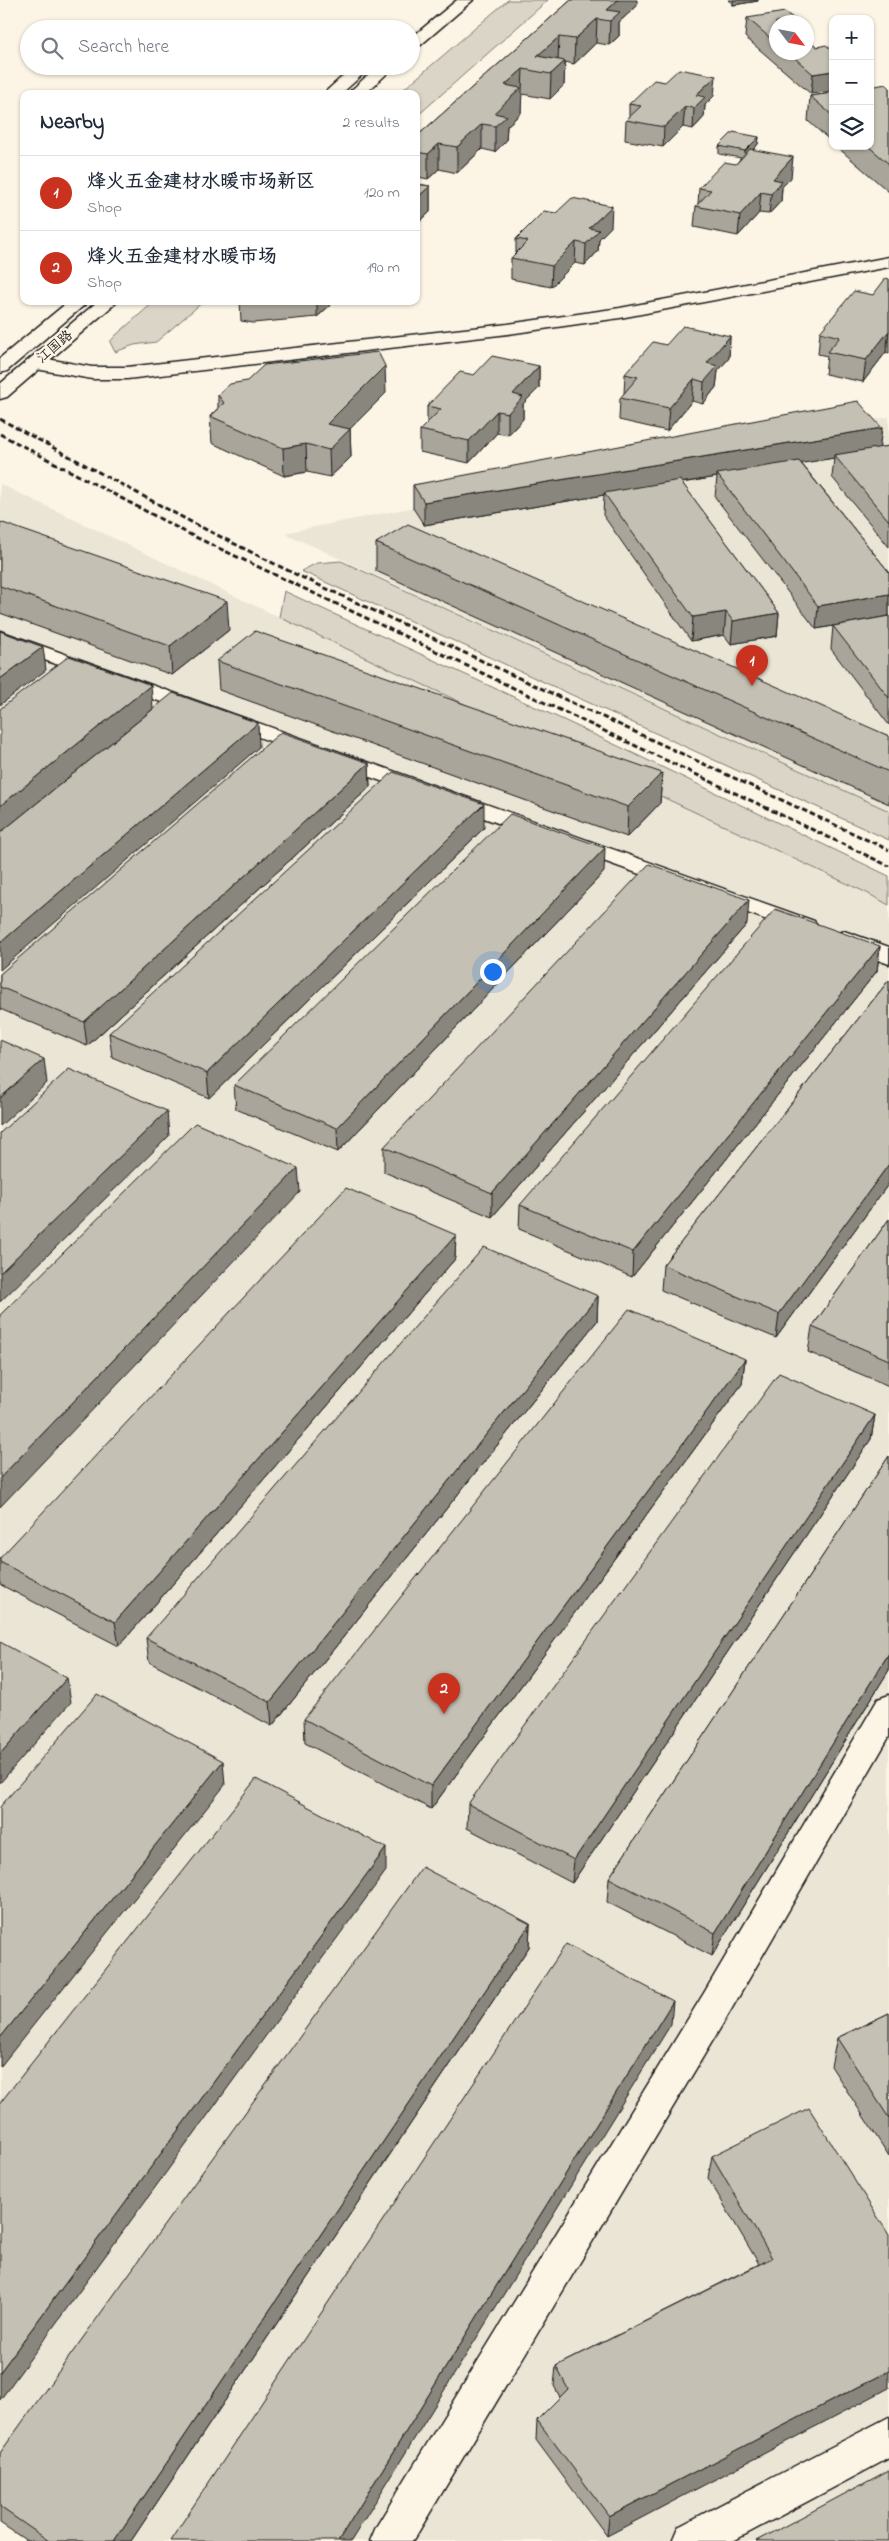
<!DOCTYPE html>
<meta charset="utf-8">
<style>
body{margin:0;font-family:"Indie Flower","LXGW WenKai TC",sans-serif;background:#f6f6f7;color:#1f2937}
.controls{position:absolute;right:15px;top:15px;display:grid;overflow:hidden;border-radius:10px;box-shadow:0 1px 4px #0004}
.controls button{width:45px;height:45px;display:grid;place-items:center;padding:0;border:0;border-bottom:1px solid #e0e1e3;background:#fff;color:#1f2937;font:25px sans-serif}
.compass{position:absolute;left:769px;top:15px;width:45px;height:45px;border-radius:50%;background:#fff;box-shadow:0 1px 4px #0004;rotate:122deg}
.you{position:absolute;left:492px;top:971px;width:18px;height:18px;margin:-12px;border:4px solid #fff;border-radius:50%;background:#1a73e8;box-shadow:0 0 0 8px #1a73e833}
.badge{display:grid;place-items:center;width:32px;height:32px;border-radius:50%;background:#c8321e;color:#fff;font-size:16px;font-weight:700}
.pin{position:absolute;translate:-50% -41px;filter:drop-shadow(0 1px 2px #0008)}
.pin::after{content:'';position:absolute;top:26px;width:18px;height:15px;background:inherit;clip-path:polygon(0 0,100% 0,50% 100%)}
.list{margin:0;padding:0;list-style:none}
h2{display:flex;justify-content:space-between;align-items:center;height:65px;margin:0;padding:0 20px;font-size:21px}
h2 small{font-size:16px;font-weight:400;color:#747a83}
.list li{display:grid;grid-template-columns:32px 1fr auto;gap:15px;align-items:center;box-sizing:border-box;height:75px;padding:0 20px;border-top:1px solid #e0e1e3}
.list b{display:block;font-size:19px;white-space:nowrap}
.list p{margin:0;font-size:16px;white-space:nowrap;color:#747a83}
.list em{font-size:16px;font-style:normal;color:#747a83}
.icon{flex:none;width:28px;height:28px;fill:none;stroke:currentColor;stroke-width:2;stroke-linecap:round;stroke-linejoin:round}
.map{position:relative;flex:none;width:889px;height:2541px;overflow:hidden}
.search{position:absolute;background:#fff;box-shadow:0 1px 4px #0004;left:20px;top:20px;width:400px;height:55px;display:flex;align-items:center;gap:12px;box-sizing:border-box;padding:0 18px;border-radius:28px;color:#747a83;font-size:19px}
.panel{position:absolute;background:#fff;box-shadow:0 1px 4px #0004;left:20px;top:90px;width:400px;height:215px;border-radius:10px}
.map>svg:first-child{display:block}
.built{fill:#ebe5d6}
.green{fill:#dbd5c8;stroke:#7c7872}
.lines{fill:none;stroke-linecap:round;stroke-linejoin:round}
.street-casing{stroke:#1c1c1c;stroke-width:3}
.secondary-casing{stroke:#1c1c1c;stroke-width:3}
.street{fill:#fcf5e5;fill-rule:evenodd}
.secondary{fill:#fcf5e5;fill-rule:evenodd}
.rail{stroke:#1c1c1c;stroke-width:3;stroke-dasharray:5.5 3;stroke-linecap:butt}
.wall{fill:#a9a59a;stroke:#1c1c1c}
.shaded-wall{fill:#89867d;stroke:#1c1c1c}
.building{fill:#c4c0b3;stroke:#1c1c1c}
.labels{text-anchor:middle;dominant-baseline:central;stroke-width:4.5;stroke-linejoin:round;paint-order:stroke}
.far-street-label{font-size:14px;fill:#1c1c1c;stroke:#fcf5e5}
</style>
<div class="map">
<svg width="889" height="2541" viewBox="0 0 889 2541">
<rect width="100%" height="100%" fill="#fcf5e5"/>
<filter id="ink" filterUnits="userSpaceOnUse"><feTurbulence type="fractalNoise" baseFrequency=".02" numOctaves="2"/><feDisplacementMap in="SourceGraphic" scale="10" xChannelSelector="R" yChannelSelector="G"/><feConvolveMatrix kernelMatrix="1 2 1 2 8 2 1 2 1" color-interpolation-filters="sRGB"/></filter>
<g filter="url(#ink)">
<!-- built -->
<g class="built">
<polygon points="889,417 889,811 284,533 623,466"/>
<polygon points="0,484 279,617 865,892 889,905 889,2541 27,2541 0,2523"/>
</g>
<!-- green -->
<g class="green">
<polygon points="508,0 548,0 416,117 416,94 398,94"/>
<polygon points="155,301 204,301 156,342 134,345 115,352 110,342 115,336"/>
<polygon points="341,561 889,811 889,840 301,571 317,563"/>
<polygon points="284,591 570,723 889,876 889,905 865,892 279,617"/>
</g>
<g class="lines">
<defs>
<g id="street">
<polygon points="889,257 889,267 620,318 508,334 127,379 92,379 36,369 30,367 27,363 30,359 36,357 92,367 127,367 508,324 620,308"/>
<polygon points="0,631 814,921 818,926 814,931 806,933 798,931 0,644"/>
<polygon points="844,931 889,947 889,964 835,944 832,939 835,934"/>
<polygon points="889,1695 889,1737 728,2015 413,2541 370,2541 376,2527 704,1993 878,1699"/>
<polygon points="889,2417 889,2458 733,2541 672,2541 678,2527"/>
</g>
<g id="secondary">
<polygon points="457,0 473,0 416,49 411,50 411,38"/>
<polygon points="354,66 372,66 341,94 323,94"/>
<polygon points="378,66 395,66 365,94 347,94"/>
<polygon points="69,301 89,301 7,371 0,373 0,358"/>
<polygon points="98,301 118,301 7,397 0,399 0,384"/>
</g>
</defs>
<!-- street casing -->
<use href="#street" class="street-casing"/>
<!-- secondary casing -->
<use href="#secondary" class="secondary-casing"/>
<!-- street -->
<use href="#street" class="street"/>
<!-- secondary -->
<use href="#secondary" class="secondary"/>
<!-- rail -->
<g class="rail">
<polyline points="0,419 193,523 295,574 889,850"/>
<polyline points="0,434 189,534 889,866"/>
</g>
</g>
<!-- wall -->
<g class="wall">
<polygon points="571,0 637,6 619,22 619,36 609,45 596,43 574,64 565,62 564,85 550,99 522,94 521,95 521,113 507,126 506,141 495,152 482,149 457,173 439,169 428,179 418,177 418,184 430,186 430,212 416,225 416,137"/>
<polygon points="728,0 758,0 758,1 733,5"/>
<polygon points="747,18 776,22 776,52 806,52 811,42 817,47 811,94 745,37"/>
<polygon points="889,87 889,192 836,146 870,146"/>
<polygon points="833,93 833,143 808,121 810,96"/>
<polygon points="714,96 705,105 704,117 693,129 683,127 663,147 625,140 626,120 629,118 629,104"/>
<polygon points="759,137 758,144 753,150 791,178 782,187 781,201 769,214 759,213 738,236 694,227 696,206 698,204 699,188 736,164 741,158 719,154 719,146"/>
<polygon points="611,227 599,239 598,251 585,265 575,263 551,287 511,279 511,258 516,253 516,239"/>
<polygon points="889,279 889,353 886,352 863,382 825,374 827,356 818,354 820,332 873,295"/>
<polygon points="240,301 335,301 317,317 253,323 241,321"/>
<polygon points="730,336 729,358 718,371 716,387 703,404 692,401 667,431 619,420 620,398 624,394 625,374 666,345"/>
<polygon points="539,366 539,388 523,404 523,419 508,435 497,433 469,463 420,452 420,430 427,423 427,406 474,375"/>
<polygon points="386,393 350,429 351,457 330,477 307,472 284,476 212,443 210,416 218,408 218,395"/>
<polygon points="882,428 879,448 889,446 889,547 832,477 834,458 801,463 889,572 889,725 831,649 833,626 816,629 715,497 717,477 682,483 779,613 777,636 731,644 724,635 691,641 603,515 604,495 424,525 413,508 413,485"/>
<polygon points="0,522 229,630 172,675 0,613"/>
<polygon points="376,543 889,736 889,804 376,571"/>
<polygon points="217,661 662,773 660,803 627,837 219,690"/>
<polygon points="369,763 370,787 87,1046 0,1009 0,974"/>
<polygon points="484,828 209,1098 112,1057 109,1033"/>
<polygon points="604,872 338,1152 236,1109 234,1085"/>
<polygon points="747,924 492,1217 384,1172 384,1147"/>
<polygon points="880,946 877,971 632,1277 519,1229 520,1205"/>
<polygon points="889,980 889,1183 776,1338 661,1290 663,1265"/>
<polygon points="889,1219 889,1386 808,1352 812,1327"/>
<polygon points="456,1235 455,1259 119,1646 1,1585 0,1578 0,1558"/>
<polygon points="598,1296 597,1321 272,1726 149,1662 146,1638"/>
<polygon points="745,1359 742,1384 431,1809 305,1743 304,1719"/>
<polygon points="875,1415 871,1439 572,1883 467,1828 468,1804"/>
<polygon points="889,1456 889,1670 712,1956 607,1902 609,1878"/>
<polygon points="530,1924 529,1947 131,2541 27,2541 0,2523 0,2453"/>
<polygon points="889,2013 889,2156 831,2066 837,2038"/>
<polygon points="712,2156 889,2235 607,2536 536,2440 537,2420 560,2397 554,2386 556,2366 759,2264 708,2178"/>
</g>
<!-- shaded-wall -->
<g class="shaded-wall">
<polygon points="618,0 637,0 637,6 619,22 619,36 609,45 610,21 607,10"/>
<polygon points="733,0 758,0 758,1 733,5"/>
<polygon points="597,19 596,43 574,64 575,39"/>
<polygon points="812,33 810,53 806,52 806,34"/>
<polygon points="559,37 558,61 537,56"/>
<polygon points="565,61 564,85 550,99 551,74"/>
<polygon points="523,69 521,113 507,126 506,141 495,152 495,126 494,113 505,85"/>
<polygon points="833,71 833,91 811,94 813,74"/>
<polygon points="716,76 714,96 705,105 704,117 693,129 694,108 696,95"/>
<polygon points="685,107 683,127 663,147 664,127"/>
<polygon points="482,124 482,149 457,173 457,147"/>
<polygon points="759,137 758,144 745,159 745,151"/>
<polygon points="439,144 439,169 428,179 428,154"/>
<polygon points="793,157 791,178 782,187 781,201 769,214 773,179"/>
<polygon points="418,174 418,197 430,186 430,212 416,225 416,176"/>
<polygon points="761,192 759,213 738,236 740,215"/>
<polygon points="612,206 611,227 599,239 598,251 585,265 586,244 589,228"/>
<polygon points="576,242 575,263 551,287 552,266"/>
<polygon points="317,301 335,301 317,317"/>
<polygon points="889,331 886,352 863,382 866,360"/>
<polygon points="730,336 729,358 718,371 716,387 703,404 704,382 707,363"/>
<polygon points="385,366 386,393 350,429 351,457 330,477 329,450 327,424"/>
<polygon points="539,366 539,388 523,404 523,419 508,435 508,413 513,394"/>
<polygon points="694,379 692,401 667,431 669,408"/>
<polygon points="497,411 497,433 469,463 469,441"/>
<polygon points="882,428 879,451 834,455 834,458 719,477 717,474 717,477 606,495 604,493 604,495 424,525 424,502"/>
<polygon points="306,444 307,472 284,476 283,448"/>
<polygon points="889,594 889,616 816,629 818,606"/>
<polygon points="227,601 229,630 172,675 170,646"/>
<polygon points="726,612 724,635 691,641 693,617"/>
<polygon points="779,613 777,636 731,644 733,621"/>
<polygon points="43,647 46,670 0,705 0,679"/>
<polygon points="151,685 153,709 0,833 0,806"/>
<polygon points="258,723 259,747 0,970 0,943"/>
<polygon points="369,763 370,787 87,1046 84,1022"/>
<polygon points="662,773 660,803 627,837 628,807"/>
<polygon points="484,804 484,828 209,1098 207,1073"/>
<polygon points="605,848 604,872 338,1152 337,1128"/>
<polygon points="749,900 747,924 492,1217 492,1193"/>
<polygon points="880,946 877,971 632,1277 633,1252"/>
<polygon points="44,1059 47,1083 0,1126 0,1098"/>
<polygon points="167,1111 169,1136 0,1302 0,1273"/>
<polygon points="889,1164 889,1183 776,1338 779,1314"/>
<polygon points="298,1168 300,1192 0,1507 0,1478"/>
<polygon points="456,1235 455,1259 119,1646 115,1622"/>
<polygon points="598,1296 597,1321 272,1726 270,1702"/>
<polygon points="745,1359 742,1384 431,1809 431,1786"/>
<polygon points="875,1415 871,1439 572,1883 574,1860"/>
<polygon points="889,1653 889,1670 712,1956 715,1933"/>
<polygon points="67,1678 71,1702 0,1783 0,1754"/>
<polygon points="223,1761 225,1785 0,2067 0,2038"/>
<polygon points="386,1848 386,1871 0,2400 0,2372"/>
<polygon points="530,1924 529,1947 131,2541 114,2541"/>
<polygon points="673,2001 671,2024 351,2541 338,2541"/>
<polygon points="889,2371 889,2388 607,2536 609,2516"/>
</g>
<!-- building -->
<g class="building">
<polygon points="571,0 618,0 607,10 620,12 610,21 597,19 575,39 559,37 537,56 565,61 551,74 523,69 505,85 521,88 494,113 507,116 495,126 482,124 457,147 439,144 428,154 416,152 416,137"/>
<polygon points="785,12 798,22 776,22 776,43 747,18"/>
<polygon points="806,29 812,33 806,34"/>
<polygon points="806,38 817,47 826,45 833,51 833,71 813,74 788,52 806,52"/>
<polygon points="679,69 716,76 696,95 705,97 694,108 685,107 664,127 626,120 641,106 629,104 654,80 665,82"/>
<polygon points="886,84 889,87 889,164 868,146 870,146 870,87"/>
<polygon points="833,93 833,116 810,96"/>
<polygon points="733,132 759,137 745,151 719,146"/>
<polygon points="750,149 793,157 773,179 782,181 771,194 761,192 740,215 696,206 711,190 699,188 724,162 736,164"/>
<polygon points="416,184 430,186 416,199"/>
<polygon points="572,198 612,206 589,228 599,230 586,244 576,242 552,266 511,258 528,241 516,239 544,211 556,213"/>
<polygon points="886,278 889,279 889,331 866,360 827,352 840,337 820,332 854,291 873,295"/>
<polygon points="683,326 730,336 707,363 718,366 704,382 694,379 669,408 620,398 638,377 625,374 653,342 666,345"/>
<polygon points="378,352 385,366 327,424 350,429 329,450 306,444 283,448 210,416 224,403 218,395 230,384 247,381 264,365"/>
<polygon points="492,356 539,366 513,394 523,397 508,413 497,411 469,441 420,430 441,409 427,406 460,372 474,375"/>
<polygon points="858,401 882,428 424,502 413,485"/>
<polygon points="889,446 889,521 834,455"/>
<polygon points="799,461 889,572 889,594 818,606 717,474"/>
<polygon points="680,480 779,613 733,621 726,612 693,617 604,493"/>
<polygon points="0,522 227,601 170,646 0,586"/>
<polygon points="408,524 889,736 889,772 376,543"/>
<polygon points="889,616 889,698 833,626"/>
<polygon points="0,631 43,647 0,679"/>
<polygon points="255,631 662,773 628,807 217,661"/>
<polygon points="69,656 151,685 0,806 0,709"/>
<polygon points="173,693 258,723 0,943 0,833"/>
<polygon points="281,732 369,763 84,1022 0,987 0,974"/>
<polygon points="393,772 484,804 207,1073 109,1033"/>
<polygon points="510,814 605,848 337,1128 234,1085"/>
<polygon points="649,864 749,900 492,1193 384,1147"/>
<polygon points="775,909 880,946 633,1252 520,1205"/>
<polygon points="889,980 889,1164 779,1314 663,1265"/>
<polygon points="0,1040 44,1059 0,1098"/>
<polygon points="69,1069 167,1111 0,1273 0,1133"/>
<polygon points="195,1123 298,1168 0,1478 0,1315"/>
<polygon points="346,1188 456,1235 115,1622 0,1562 0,1558"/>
<polygon points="889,1219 889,1360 812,1327"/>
<polygon points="484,1247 598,1296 270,1702 146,1638"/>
<polygon points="629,1309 745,1359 431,1786 304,1719"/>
<polygon points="779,1373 875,1415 574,1860 468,1804"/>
<polygon points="889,1456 889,1653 715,1933 609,1878"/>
<polygon points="0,1642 67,1678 0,1754"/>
<polygon points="97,1694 223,1761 0,2038 0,1807"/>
<polygon points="256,1779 386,1848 0,2372 0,2103"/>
<polygon points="422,1867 530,1924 114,2541 49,2541 0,2507 0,2453"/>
<polygon points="566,1944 673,2001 338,2541 170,2541"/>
<polygon points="889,2013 889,2118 837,2038"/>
<polygon points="809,2108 889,2235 889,2371 609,2516 537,2420 568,2389 556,2366 772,2258 712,2156"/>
<polygon points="889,2470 889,2541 757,2541"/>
</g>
</g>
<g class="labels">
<!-- far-street labels -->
<g class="far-street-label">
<text transform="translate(55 347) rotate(-40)">江国路</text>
</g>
</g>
</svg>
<div class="controls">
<button>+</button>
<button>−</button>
<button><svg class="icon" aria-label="layers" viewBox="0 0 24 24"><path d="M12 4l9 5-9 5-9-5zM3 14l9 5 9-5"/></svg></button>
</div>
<svg class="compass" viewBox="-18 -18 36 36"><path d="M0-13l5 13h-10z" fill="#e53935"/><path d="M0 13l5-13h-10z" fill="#747a83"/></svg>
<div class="you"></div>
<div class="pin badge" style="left:752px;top:686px">1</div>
<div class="pin badge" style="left:444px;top:1714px">2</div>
<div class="search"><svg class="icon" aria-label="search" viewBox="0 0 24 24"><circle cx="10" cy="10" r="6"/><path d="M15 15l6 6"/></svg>Search here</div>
<section class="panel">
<h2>Nearby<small>2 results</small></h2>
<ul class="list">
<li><span class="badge">1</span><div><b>烽火五金建材水暖市场新区</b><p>Shop</p></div><em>120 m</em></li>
<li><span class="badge">2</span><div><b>烽火五金建材水暖市场</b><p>Shop</p></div><em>190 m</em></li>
</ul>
</section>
</div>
